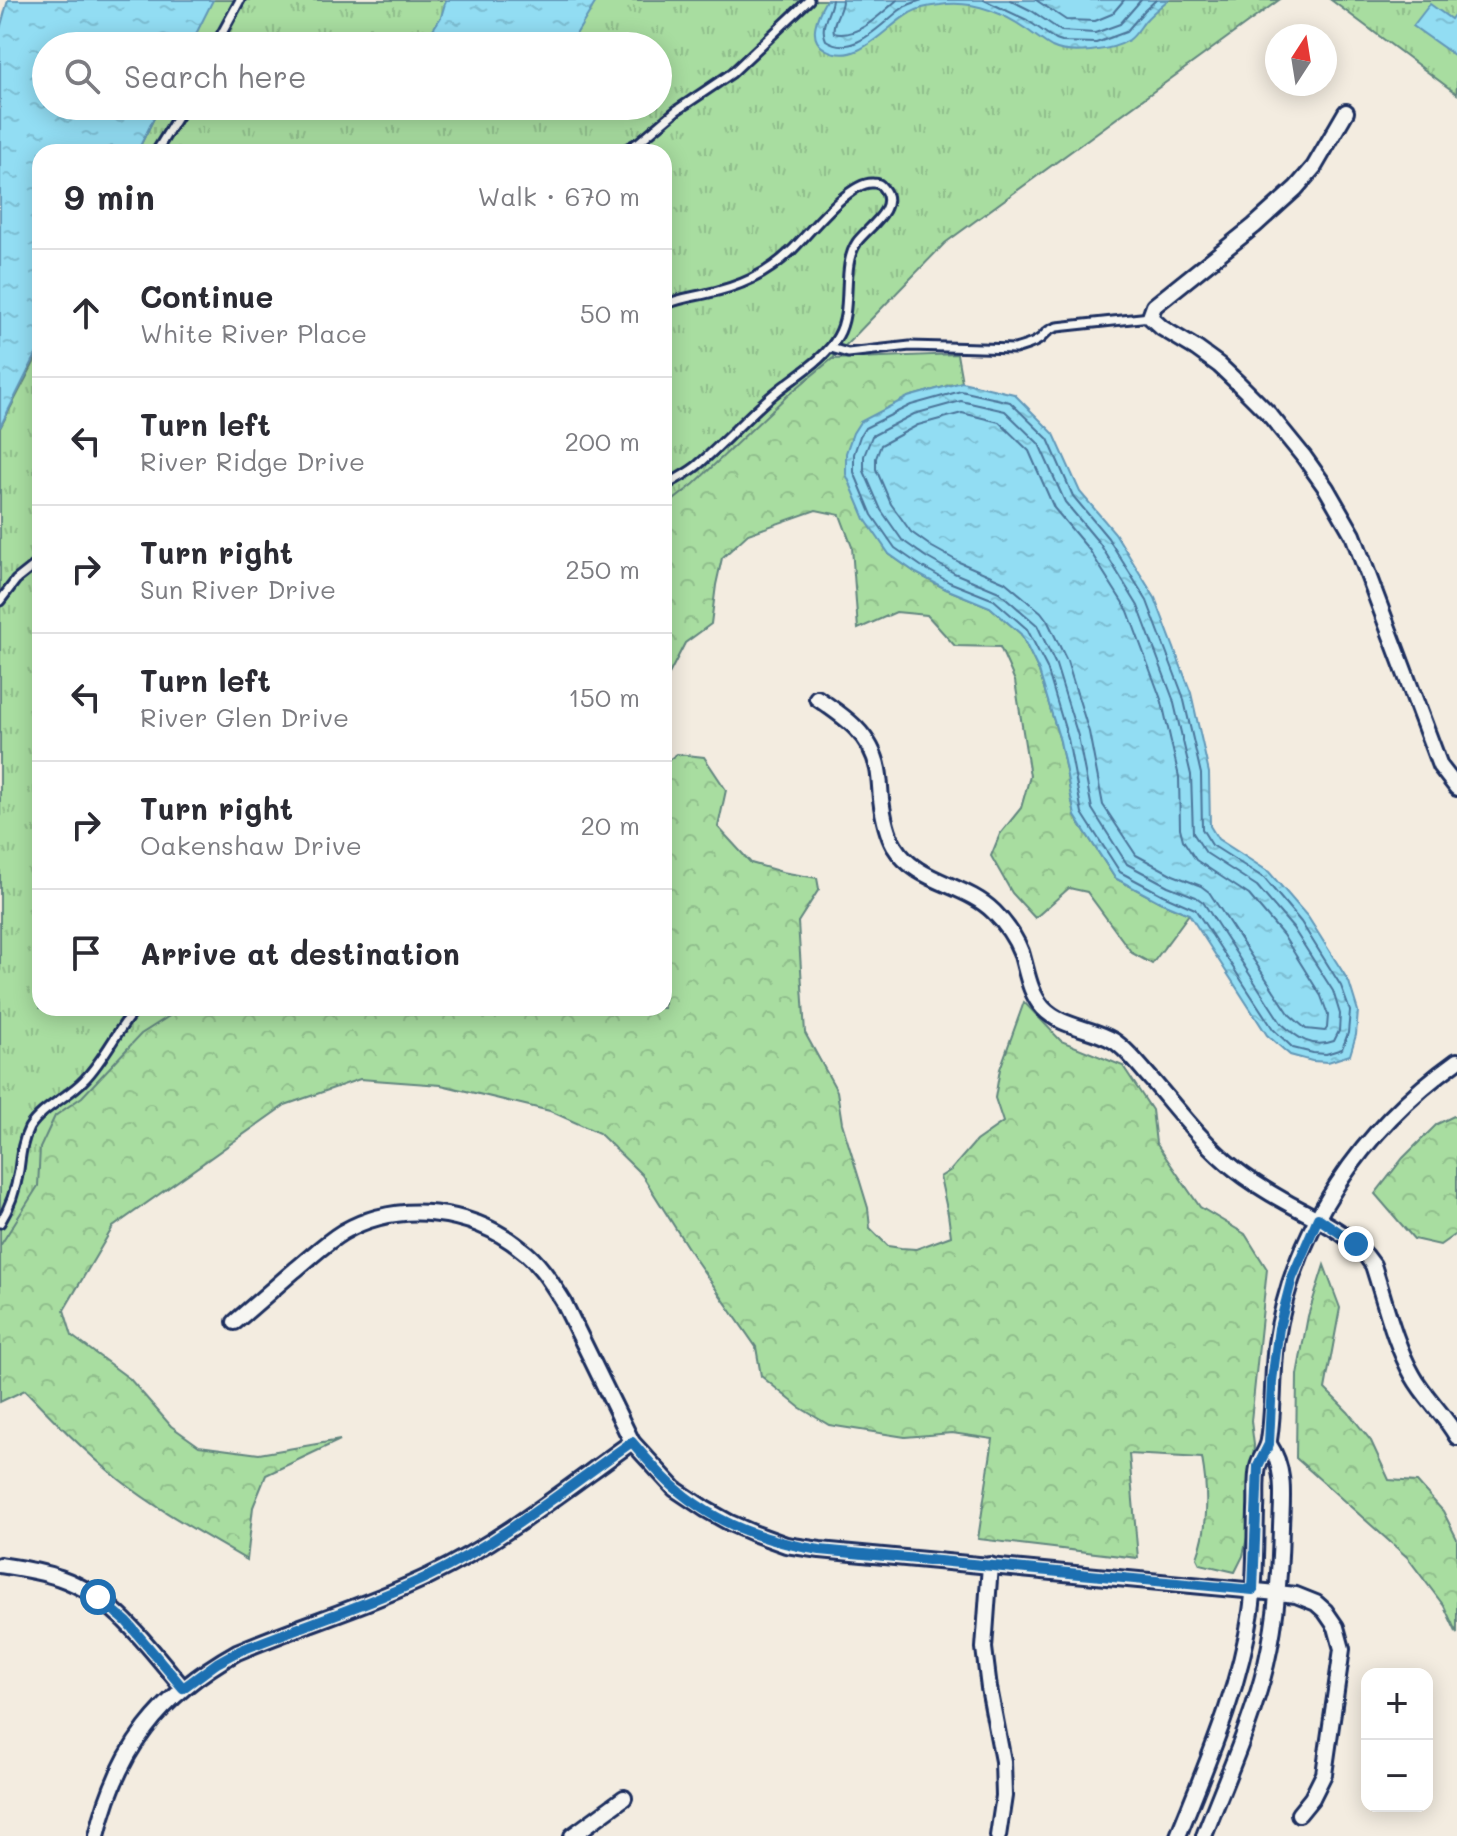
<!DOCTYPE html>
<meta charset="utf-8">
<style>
body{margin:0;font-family:Mali,sans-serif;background:#f7f7f7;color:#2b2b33}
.controls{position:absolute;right:24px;bottom:24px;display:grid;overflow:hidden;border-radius:16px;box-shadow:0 4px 20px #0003}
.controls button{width:72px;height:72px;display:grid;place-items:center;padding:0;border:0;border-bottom:2px solid #e1e1e2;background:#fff;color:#2b2b33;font:40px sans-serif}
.compass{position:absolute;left:1265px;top:24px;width:72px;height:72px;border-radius:50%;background:#fff;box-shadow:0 4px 20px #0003;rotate:12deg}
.stop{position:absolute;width:24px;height:24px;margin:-18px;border:6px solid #1f6fb2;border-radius:50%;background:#fff}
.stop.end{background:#1f6fb2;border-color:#fff;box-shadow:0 2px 8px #0008}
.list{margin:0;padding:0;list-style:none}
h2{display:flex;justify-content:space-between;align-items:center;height:104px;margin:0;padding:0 32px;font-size:34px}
h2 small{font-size:26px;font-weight:400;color:#7c7c81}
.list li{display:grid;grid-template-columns:52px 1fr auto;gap:24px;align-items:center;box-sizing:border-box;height:128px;padding:0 32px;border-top:2px solid #e1e1e2}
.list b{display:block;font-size:30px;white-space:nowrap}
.list p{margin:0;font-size:26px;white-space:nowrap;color:#7c7c81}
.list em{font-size:26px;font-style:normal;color:#7c7c81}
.icon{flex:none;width:44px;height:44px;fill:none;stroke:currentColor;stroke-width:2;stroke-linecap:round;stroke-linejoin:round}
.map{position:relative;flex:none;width:1457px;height:1836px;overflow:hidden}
.search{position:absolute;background:#fff;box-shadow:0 4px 20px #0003;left:32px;top:32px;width:640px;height:88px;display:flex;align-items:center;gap:20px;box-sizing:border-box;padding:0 28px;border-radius:44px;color:#7c7c81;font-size:30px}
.panel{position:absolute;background:#fff;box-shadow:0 4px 20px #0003;left:32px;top:144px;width:640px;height:872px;border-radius:24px}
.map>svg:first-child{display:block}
.grass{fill:url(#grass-tufts);stroke:#62867f;stroke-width:2}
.forest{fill:url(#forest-crowns);stroke:#62867f;stroke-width:2}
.water{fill:url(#water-ripples);stroke:#6297b7;stroke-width:2}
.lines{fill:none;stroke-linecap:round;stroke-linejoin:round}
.shore{stroke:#4b759a;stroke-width:2}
.service-casing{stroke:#1b2f5e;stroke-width:13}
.minor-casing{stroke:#1b2f5e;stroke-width:20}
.service{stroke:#f6f6f2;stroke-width:7}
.minor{stroke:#f6f6f2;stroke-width:14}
.route{stroke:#1f6fb2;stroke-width:10}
</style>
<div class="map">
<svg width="1457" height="1836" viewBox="0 0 1457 1836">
<defs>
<pattern id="grass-tufts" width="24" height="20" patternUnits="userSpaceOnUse" patternTransform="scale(2)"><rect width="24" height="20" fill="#a8dda0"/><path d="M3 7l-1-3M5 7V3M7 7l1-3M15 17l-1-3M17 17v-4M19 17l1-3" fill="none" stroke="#90be8c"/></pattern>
<pattern id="forest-crowns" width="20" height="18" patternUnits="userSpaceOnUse" patternTransform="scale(2)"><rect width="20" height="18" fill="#a8dda0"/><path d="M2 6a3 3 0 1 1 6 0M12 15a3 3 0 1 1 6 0" fill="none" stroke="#90be8c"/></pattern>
<pattern id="water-ripples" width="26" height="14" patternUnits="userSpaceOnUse" patternTransform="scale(2)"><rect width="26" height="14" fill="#92ddf3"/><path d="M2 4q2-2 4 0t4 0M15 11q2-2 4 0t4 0" fill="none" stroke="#7dbed3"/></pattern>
</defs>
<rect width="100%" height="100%" fill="#f3ece0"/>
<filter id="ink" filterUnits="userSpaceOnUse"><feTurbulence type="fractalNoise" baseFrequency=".0125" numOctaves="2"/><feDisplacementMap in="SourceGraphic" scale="16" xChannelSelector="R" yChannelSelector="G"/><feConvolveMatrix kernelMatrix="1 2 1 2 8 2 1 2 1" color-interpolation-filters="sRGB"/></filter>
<g filter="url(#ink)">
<!-- grass -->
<g class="grass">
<polygon points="211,0 1279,0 945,243 680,516 664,546 664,152 137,152 160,106 658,106 658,46 189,46"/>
<polygon points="1331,0 1457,0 1457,94"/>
<polygon points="40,351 40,1008 219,1008 0,1275 0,428"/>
</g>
<!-- forest -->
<g class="forest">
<polygon points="957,354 962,382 908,397 889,554 916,573 946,589 990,607 1021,634 1039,671 1060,741 1075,816 1115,878 1160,902 1189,914 1152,964 1132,953 1087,892 1069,888 1035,918 1012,893 991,856 1000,834 1021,808 1030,776 1015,681 1000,647 955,646 927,615 896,612 858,629 852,547 840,515 816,510 748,534 722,558 716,585 711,624 685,643 664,684 664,512 670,503 694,484 788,395 832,359"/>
<path d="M677 754 704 757 726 790 718 827 751 863 782 872 817 878 819 889 798 922 805 1033 837 1091 842 1123 868 1208 870 1228 888 1246 901 1248 916 1249 951 1236 948 1214 940 1177 951 1170 976 1141 1003 1122 995 1098 1000 1069 1024 1002 1061 1041 1123 1066 1152 1110 1156 1143 1200 1207 1245 1234 1267 1269 1251 1421 1254 1445 1248 1533 1243 1556 1235 1572 1200 1564 1197 1558C1209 1526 1208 1491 1202 1458L1129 1454 1138 1558 978 1539 993 1439 952 1433 905 1437 829 1425 799 1407 761 1376 756 1347 693 1256 642 1175 599 1133 550 1111 441 1085 360 1079 285 1105 113 1227 64 1310 72 1336 130 1379 171 1426 199 1446 259 1454 340 1440 266 1475 253 1507 247 1560C205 1535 159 1511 120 1480 86 1453 55 1421 25 1390L0 1402V1246L38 1186 40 1148 55 1116 82 1097 141 1034 182 1008H664V763Z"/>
<polygon points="1454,1116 1457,1118 1457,1233 1440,1245 1414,1239 1375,1194 1403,1158 1437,1124"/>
<polygon points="1324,1265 1340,1308 1325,1389 1348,1412 1371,1441 1389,1480 1417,1482 1443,1511 1457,1539 1457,1634 1444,1606 1407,1557 1296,1458 1297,1375 1308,1316"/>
</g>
<!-- water -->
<g class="water">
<polygon points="8,0 213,0 190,46 46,46 46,106 160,106 137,152 40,152 40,347 0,427 0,29"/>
<polygon points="446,0 597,0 569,46 422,46 441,17"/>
<path d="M826 0H1168C1160 7 1152 13 1145 21 1140 27 1136 35 1129 40 1112 51 1070 56 1052 47 1043 42 1035 35 1026 29 1001 12 971 0 940 5 930 6 918 8 910 13 886 26 857 68 825 49 806 39 818 14 826 0Z"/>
<polygon points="1430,4 1451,19 1457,11 1457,57 1413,26"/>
<polygon points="962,382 1014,394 1054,434 1080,492 1115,533 1155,598 1191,693 1209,773 1210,826 1218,839 1269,872 1308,917 1349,982 1358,1011 1356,1035 1350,1055 1328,1062 1312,1061 1290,1055 1267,1035 1189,914 1160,902 1115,878 1075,816 1060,741 1039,671 1021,634 990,607 946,589 916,573 889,554 865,519 846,474 846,453 853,433 860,422 908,397"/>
</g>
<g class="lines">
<!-- shore -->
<g class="shore">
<path d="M832 0C830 15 819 24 826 40 854 59 882 22 904 7 909 4 916 2 922 0"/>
<path d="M842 0C842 12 831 22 834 33 857 39 881 14 897 0"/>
<polyline points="984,0 1027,20 1056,40 1062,42 1096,43 1126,32 1145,10 1156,0"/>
<polyline points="1010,0 1032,11 1061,31 1095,33 1120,24 1141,0"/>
<polyline points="1036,0 1066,20 1095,21 1112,14 1124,0"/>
<polygon points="961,391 1010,402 1048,439 1073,496 1108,538 1147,601 1183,696 1201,774 1202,829 1212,845 1264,878 1301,922 1341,986 1350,1011 1348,1033 1342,1049 1326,1054 1313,1053 1293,1048 1273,1029 1195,909 1163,895 1120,872 1082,813 1068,739 1047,668 1027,629 994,600 949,582 921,566 895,548 872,515 854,472 854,454 860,436 865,428 911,405"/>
<path d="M961 401 1005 411 1039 444 1065 502 1100 544 1138 606 1173 699 1191 775 1193 833 1206 853 1257 886 1293 928 1333 991 1340 1014 1339 1031 1334 1041C1312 1049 1297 1038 1281 1023L1203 902 1196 897 1168 886 1127 864 1092 809 1078 736 1056 665 1037 625 999 592 954 573 926 557 902 540 881 510 864 471V456L872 436 914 414Z"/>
<polygon points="962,413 999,422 1029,451 1054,508 1090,551 1128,611 1162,702 1179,777 1180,828 1183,840 1196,860 1249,895 1283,935 1321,996 1328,1015 1327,1028 1325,1031 1306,1029 1290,1015 1209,892 1201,886 1173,875 1136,855 1103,805 1089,732 1067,661 1047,620 1041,612 1005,582 959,562 932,547 911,532 891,504 876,469 876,458 881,445 918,425"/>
</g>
<defs>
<g id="service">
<polyline points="215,46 240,0"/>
<polyline points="156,152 184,106"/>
<polyline points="621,152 639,142 677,110 732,73 809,0"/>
<path d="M664 305C677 299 691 297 705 294 739 287 766 275 791 251 808 235 849 181 873 183 879 183 880 184 883 188 900 208 867 228 857 242 840 267 854 308 838 336 826 359 794 377 775 393 748 415 726 441 699 464 689 473 675 479 664 487"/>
<path d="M831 348 848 353 910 346 1015 349C1024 346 1034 344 1041 338 1047 332 1048 330 1057 327L1150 317"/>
<polyline points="0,601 16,580 40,561"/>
<path d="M0 1223C10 1207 16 1189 19 1170 21 1155 22 1142 29 1128 42 1107 69 1097 85 1079 105 1058 117 1030 136 1008"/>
</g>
<g id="minor">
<polyline points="1346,112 1314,167 1296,188 1254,226 1154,306 1150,317 1162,328 1197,349 1219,365 1238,383 1269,414 1304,457 1326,488 1353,535 1440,766 1457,788"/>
<path d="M817 698C845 717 871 734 878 769 880 779 880 790 881 799 883 815 886 832 894 846 916 883 965 883 994 912 1005 923 1015 937 1021 952 1027 971 1029 992 1043 1008 1062 1028 1091 1027 1114 1041 1129 1051 1140 1067 1152 1080 1178 1110 1203 1144 1235 1169 1250 1181 1268 1192 1286 1202 1318 1220 1351 1232 1373 1265 1385 1302 1394 1342 1413 1376 1425 1398 1445 1415 1457 1437"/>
<path d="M235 1322C255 1305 275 1287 295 1270 311 1257 325 1243 343 1232 399 1200 472 1209 521 1249 539 1262 551 1282 563 1301L632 1442 675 1489 705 1509 730 1523 753 1533 786 1545 820 1550 1277 1593 1296 1595 1316 1603 1325 1611 1336 1627 1342 1649 1324 1774 1312 1798 1299 1814"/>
<path d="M0 1565C20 1568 41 1571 60 1578 114 1597 147 1645 183 1688"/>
<polyline points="990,1565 984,1648 989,1688 1003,1761 1004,1796 998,1836"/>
<path d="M97 1836C117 1750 160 1695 237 1652 300 1625 367 1606 429 1576 502 1541 566 1489 632 1442"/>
<polyline points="572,1836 624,1798"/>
<path d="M1178 1836C1207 1763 1239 1691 1251 1612 1256 1579 1255 1544 1256 1510 1257 1496 1255 1481 1258 1467 1260 1457 1268 1450 1269 1440 1274 1408 1272 1376 1276 1344 1293 1228 1363 1128 1457 1061"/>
<path d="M1204 1836C1224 1784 1247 1733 1262 1680 1276 1630 1280 1578 1281 1527 1282 1497 1286 1470 1269 1444"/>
</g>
</defs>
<!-- service casing -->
<use href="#service" class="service-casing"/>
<!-- minor casing -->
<use href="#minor" class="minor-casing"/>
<!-- service -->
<use href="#service" class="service"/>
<!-- minor -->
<use href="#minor" class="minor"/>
</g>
</g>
<g class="lines" filter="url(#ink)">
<!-- route -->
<path class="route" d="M98 1597 127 1622 183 1688 217 1663 237 1652C300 1626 368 1605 429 1576 502 1541 566 1488 632 1442 645 1457 658 1473 674 1487 714 1523 767 1542 820 1550L1253 1590 1258 1466 1269 1444 1272 1381 1279 1328 1292 1278 1318 1218 1356 1244"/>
</g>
</svg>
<div class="controls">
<button>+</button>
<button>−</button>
</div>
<svg class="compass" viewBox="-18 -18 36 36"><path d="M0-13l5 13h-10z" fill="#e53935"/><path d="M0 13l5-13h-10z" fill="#7c7c81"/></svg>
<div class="stop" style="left:98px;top:1597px"></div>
<div class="stop end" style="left:1356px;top:1244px"></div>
<div class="search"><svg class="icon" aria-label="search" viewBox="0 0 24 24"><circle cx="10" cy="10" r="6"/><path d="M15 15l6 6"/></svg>Search here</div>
<section class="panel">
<h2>9 min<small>Walk · 670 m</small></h2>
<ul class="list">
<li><svg class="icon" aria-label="ahead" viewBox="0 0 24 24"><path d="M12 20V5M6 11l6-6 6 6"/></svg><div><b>Continue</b><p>White River Place</p></div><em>50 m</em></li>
<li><svg class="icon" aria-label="left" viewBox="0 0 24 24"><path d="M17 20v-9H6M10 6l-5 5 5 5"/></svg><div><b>Turn left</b><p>River Ridge Drive</p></div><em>200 m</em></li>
<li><svg class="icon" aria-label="right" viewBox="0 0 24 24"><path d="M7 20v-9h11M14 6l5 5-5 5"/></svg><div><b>Turn right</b><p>Sun River Drive</p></div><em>250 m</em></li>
<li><svg class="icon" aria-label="left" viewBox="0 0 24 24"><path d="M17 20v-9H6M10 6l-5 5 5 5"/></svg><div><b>Turn left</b><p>River Glen Drive</p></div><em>150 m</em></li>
<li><svg class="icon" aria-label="right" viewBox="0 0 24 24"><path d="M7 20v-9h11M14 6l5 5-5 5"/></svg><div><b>Turn right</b><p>Oakenshaw Drive</p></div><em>20 m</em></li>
<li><svg class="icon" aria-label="arrive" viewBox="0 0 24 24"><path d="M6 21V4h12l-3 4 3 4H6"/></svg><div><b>Arrive at destination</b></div></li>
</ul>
</section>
</div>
